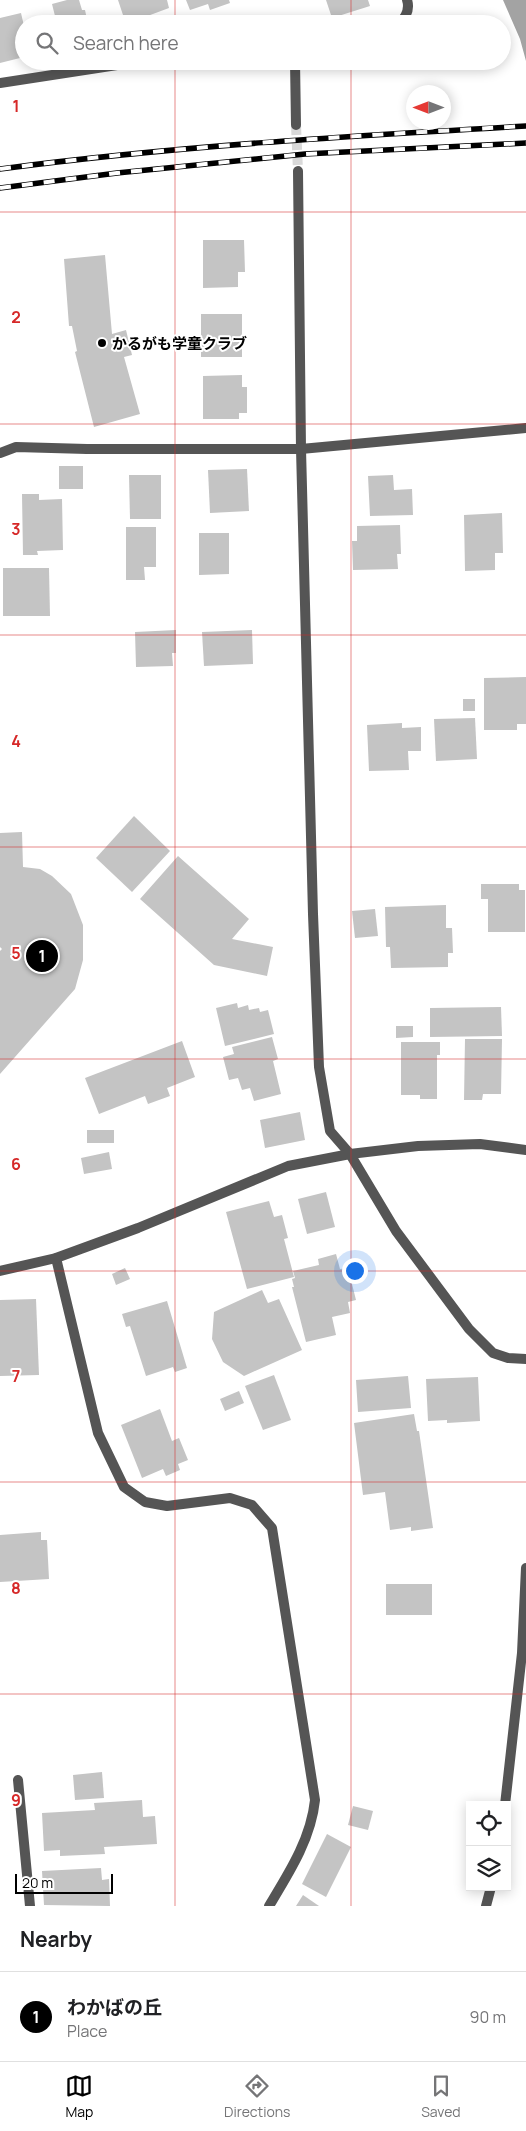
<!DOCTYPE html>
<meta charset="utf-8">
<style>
body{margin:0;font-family:Manrope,"Noto Sans JP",sans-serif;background:#f2f2f2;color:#202124}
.controls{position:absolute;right:15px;bottom:15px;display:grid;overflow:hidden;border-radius:0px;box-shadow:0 2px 12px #0003}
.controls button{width:45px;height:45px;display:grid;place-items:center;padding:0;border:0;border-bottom:1px solid #e0e0e0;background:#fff;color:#202124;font:25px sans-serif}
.compass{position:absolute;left:406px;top:85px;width:45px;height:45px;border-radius:50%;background:#fff;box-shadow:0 2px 12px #0003;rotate:270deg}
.scale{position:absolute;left:15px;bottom:12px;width:98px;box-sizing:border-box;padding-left:5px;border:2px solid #000;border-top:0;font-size:14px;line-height:18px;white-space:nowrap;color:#000;-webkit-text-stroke:4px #fff;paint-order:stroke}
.you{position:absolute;left:354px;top:1270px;width:18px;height:18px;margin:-12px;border:4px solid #fff;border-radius:50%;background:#1a73e8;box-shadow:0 0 0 8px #1a73e833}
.badge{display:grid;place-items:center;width:32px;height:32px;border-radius:50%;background:#000;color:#fff;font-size:16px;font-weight:700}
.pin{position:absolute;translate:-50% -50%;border:2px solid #fff;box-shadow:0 1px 5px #0006}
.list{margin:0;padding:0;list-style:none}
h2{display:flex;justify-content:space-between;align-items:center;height:65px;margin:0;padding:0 20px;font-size:21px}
h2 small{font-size:16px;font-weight:400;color:#757577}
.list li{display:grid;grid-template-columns:32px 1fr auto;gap:15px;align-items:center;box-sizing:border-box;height:90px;padding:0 20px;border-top:1px solid #e0e0e0}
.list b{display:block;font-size:19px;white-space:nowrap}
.list p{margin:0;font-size:16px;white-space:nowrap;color:#757577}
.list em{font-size:16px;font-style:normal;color:#757577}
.icon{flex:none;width:28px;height:28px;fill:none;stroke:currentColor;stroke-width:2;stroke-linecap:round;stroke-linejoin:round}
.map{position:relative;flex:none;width:526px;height:1906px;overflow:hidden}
.search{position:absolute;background:#fff;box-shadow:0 2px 12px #0003;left:15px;right:15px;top:15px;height:55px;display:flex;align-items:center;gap:12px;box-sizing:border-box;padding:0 18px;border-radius:28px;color:#757577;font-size:19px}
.sheet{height:155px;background:#fff}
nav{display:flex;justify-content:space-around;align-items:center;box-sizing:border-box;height:70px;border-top:1px solid #e0e0e0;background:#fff;font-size:14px;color:#757577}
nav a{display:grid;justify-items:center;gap:2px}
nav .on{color:#000}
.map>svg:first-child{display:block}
.water{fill:#a3a3a3}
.building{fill:#c4c4c4}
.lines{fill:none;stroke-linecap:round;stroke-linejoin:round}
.minor-tunnel{stroke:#d9d9d9;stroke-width:10;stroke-dasharray:10 5;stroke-linecap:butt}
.service{stroke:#555;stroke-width:10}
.minor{stroke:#555;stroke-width:10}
.rail-casing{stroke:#000;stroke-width:5.5}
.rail{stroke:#fff;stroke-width:4;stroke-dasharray:11;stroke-linecap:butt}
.grid{fill:none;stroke:#d62828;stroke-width:1;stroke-opacity:0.55}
.poi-dot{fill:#000;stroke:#fff;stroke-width:2}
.labels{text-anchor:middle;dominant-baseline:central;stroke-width:4;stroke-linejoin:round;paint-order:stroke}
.poi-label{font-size:15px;font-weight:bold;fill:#000;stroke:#fff;text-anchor:start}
.grid-label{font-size:16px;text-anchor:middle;font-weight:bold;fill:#d62828;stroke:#fff;stroke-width:4;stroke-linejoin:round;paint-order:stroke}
</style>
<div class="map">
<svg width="526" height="1906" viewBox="0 0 526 1906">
<rect width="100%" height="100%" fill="#fff"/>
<!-- water -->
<polygon class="water" points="503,0 526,0 526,61 520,39"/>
<!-- building -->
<g class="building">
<polygon points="67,0 79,0 82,10 85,10 88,24 57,24 52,4"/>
<polygon points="118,0 167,0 169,8 126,24"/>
<polygon points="186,0 229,0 230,3 210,10 208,4 190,10"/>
<polygon points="326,0 368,0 370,6 332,18"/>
<polygon points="21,13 24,26 24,57 0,63 0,18"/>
<polygon points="203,240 244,240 245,272 238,272 238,287 203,288"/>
<polygon points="105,255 112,334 126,330 132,355 124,357 140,414 94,427 75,352 77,351 72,326 69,326 64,259"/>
<rect x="201" y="314" width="41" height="43"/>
<polygon points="242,375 242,387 247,387 247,413 239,413 239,419 203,419 203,376"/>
<rect x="59" y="466" width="24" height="23"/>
<polygon points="247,469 249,511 210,513 208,470"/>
<polygon points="129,475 161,475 161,519 130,519"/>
<polygon points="393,475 394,490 412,489 413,515 370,516 368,476"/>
<polygon points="22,494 39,494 39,500 62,499 63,550 37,551 38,555 23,555"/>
<polygon points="502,513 503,553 495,553 495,570 465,571 464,515"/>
<polygon points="400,525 401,554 397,554 398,569 353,570 352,541 357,541 357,526"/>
<polygon points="126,527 156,527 156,567 144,567 145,580 126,580"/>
<polygon points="199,533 229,533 229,574 199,575"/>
<polygon points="3,568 49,568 50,616 3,616"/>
<polygon points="176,630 176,653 172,653 173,666 136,667 135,632"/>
<polygon points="252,630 253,664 204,666 202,632"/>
<polygon points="526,677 526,724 517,724 517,730 484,730 484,678"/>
<rect x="463" y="699" width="12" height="12"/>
<polygon points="475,718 477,759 436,761 434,719"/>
<polygon points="402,723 402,728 421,727 421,751 408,751 409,770 369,771 367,725"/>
<polygon points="134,816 170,851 132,892 96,858"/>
<polygon points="22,832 23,867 40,869 52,876 71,894 83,925 83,960 75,989 0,1074 0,951 2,949 0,947 0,833"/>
<polygon points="178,856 249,919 232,939 273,947 267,976 214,965 140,899"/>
<polygon points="481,884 519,884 519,890 525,890 525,932 488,932 488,899 481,899"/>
<polygon points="446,905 446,928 452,928 453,953 448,953 448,967 391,968 390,947 386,947 385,907"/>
<polygon points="375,909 378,936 355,938 352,911"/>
<polygon points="237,1003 238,1008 248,1005 249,1010 259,1008 260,1012 268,1010 274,1034 225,1046 216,1008"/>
<polygon points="501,1007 502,1036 430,1037 430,1008"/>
<polygon points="396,1026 413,1026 413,1037 396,1038"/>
<polygon points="272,1037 278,1059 273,1061 281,1094 254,1101 250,1088 242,1090 238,1078 229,1080 223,1057 234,1054 232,1047"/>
<polygon points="465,1039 502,1039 501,1094 483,1094 482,1100 464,1100"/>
<polygon points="182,1041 195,1077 167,1088 170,1096 148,1104 145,1096 99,1114 85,1078"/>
<polygon points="401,1042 440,1042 440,1055 437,1055 437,1099 420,1099 420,1095 401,1095"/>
<polygon points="300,1112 305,1140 265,1148 260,1120"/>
<rect x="87" y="1130" width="27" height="13"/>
<polygon points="109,1152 112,1169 84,1174 81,1158"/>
<polygon points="326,1192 335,1227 307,1234 298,1199"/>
<polygon points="269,1201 274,1217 282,1215 288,1238 284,1239 294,1277 247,1289 226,1212"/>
<polygon points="336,1254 340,1269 348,1268 356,1300 348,1302 350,1313 332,1317 336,1335 306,1342 292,1287 294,1287 292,1279 295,1278 293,1271 319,1265 318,1259"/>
<polygon points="125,1268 130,1279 116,1285 112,1274"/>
<polygon points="262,1290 268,1303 279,1299 302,1350 244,1376 223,1362 212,1339 214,1312"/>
<polygon points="36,1299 39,1375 0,1376 0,1300"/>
<polygon points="167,1301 187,1368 175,1372 173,1367 146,1376 130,1326 126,1327 122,1314"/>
<polygon points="274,1375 291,1420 263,1430 245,1386"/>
<polygon points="408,1376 411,1408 358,1412 356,1380"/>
<polygon points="478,1377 480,1421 447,1423 447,1420 428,1421 426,1379"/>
<polygon points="239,1391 244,1403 225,1411 220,1399"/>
<polygon points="160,1409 172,1441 179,1438 188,1460 178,1464 180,1470 166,1476 163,1469 142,1478 121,1425"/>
<polygon points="414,1414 417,1431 419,1431 433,1528 411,1531 411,1527 390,1530 385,1492 363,1495 354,1423"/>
<polygon points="41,1532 41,1540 47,1540 49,1579 0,1582 0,1535"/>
<rect x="386" y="1584" width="46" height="31"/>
<polygon points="102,1772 104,1798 75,1800 73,1775"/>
<polygon points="142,1800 143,1817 155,1816 157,1844 104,1847 105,1854 60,1856 60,1850 44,1851 42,1813 95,1810 94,1803"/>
<polygon points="353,1806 373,1811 368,1830 348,1825"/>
<polygon points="327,1834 351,1847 326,1897 302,1884"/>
<polygon points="101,1868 102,1880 109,1879 110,1906 44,1905 42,1871"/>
<polygon points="303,1895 319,1906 296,1906"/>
</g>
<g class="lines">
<!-- minor-tunnel -->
<polyline class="minor-tunnel" points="296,125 298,171"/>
<!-- service -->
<g class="service">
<polyline points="0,453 16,447 87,449"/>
<path d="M56 1258 98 1433 124 1487 145 1502 167 1506 230 1498 252 1505 272 1528 315 1800C311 1839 289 1873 269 1906"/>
<polyline points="18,1780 30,1906"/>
</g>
<!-- minor -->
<g class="minor">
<path d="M399 24C406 17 410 9 407 0"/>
<polyline points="295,61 296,125"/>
<polyline points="0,83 143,61"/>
<polyline points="298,171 301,449 313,914 319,1067 330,1131 350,1154 396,1231 469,1329 493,1353 508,1358 526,1359"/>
<polyline points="87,449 301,449 526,428"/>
<polyline points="0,1271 56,1258 138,1228 288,1166 350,1154 418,1146 480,1144 526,1150"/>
<polyline points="505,1805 522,1653 526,1568"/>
<polyline points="486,1906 491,1887"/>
</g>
<defs>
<g id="rail">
<path d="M0 169C175 146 350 136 526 126"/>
<polyline points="0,188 117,173 305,154 526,143"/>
</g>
</defs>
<!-- rail casing -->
<use href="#rail" class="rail-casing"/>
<!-- rail -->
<use href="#rail" class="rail"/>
</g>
<!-- grid -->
<path class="grid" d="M175 0V24M351 0V24M175 61V1906M351 61V1906M0 212H526M0 424H526M0 635H526M0 847H526M0 1059H526M0 1271H526M0 1482H526M0 1694H526"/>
<!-- markers -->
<circle class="poi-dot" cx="102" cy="343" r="5"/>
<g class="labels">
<!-- poi labels -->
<g class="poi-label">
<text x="112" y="343">かるがも学童クラブ</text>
</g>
</g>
<g class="grid-label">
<text x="16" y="112">1</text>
<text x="16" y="323">2</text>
<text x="16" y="535">3</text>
<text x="16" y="747">4</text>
<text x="16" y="959">5</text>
<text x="16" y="1170">6</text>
<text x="16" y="1382">7</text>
<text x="16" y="1594">8</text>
<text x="16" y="1806">9</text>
</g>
</svg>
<div class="controls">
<button><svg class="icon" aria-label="locate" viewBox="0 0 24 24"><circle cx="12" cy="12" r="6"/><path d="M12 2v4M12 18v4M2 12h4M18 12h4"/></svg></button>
<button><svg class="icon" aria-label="layers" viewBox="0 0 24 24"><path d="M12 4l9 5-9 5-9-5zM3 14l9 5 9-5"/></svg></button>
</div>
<svg class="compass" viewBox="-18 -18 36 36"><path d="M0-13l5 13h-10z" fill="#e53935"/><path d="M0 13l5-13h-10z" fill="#757577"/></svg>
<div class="scale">20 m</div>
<div class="you"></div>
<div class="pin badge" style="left:42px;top:956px">1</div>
<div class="search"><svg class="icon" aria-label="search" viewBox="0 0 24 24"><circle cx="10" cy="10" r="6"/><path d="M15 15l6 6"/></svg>Search here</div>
</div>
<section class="sheet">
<h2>Nearby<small></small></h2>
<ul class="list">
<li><span class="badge">1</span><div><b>わかばの丘</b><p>Place</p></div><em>90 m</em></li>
</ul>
</section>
<nav>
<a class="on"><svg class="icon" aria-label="map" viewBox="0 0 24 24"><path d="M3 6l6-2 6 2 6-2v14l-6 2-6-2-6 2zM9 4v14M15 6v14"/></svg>Map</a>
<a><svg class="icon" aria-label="directions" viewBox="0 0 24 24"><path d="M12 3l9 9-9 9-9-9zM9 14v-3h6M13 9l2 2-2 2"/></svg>Directions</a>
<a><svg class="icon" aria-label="saved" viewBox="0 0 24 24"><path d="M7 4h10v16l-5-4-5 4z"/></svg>Saved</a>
</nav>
